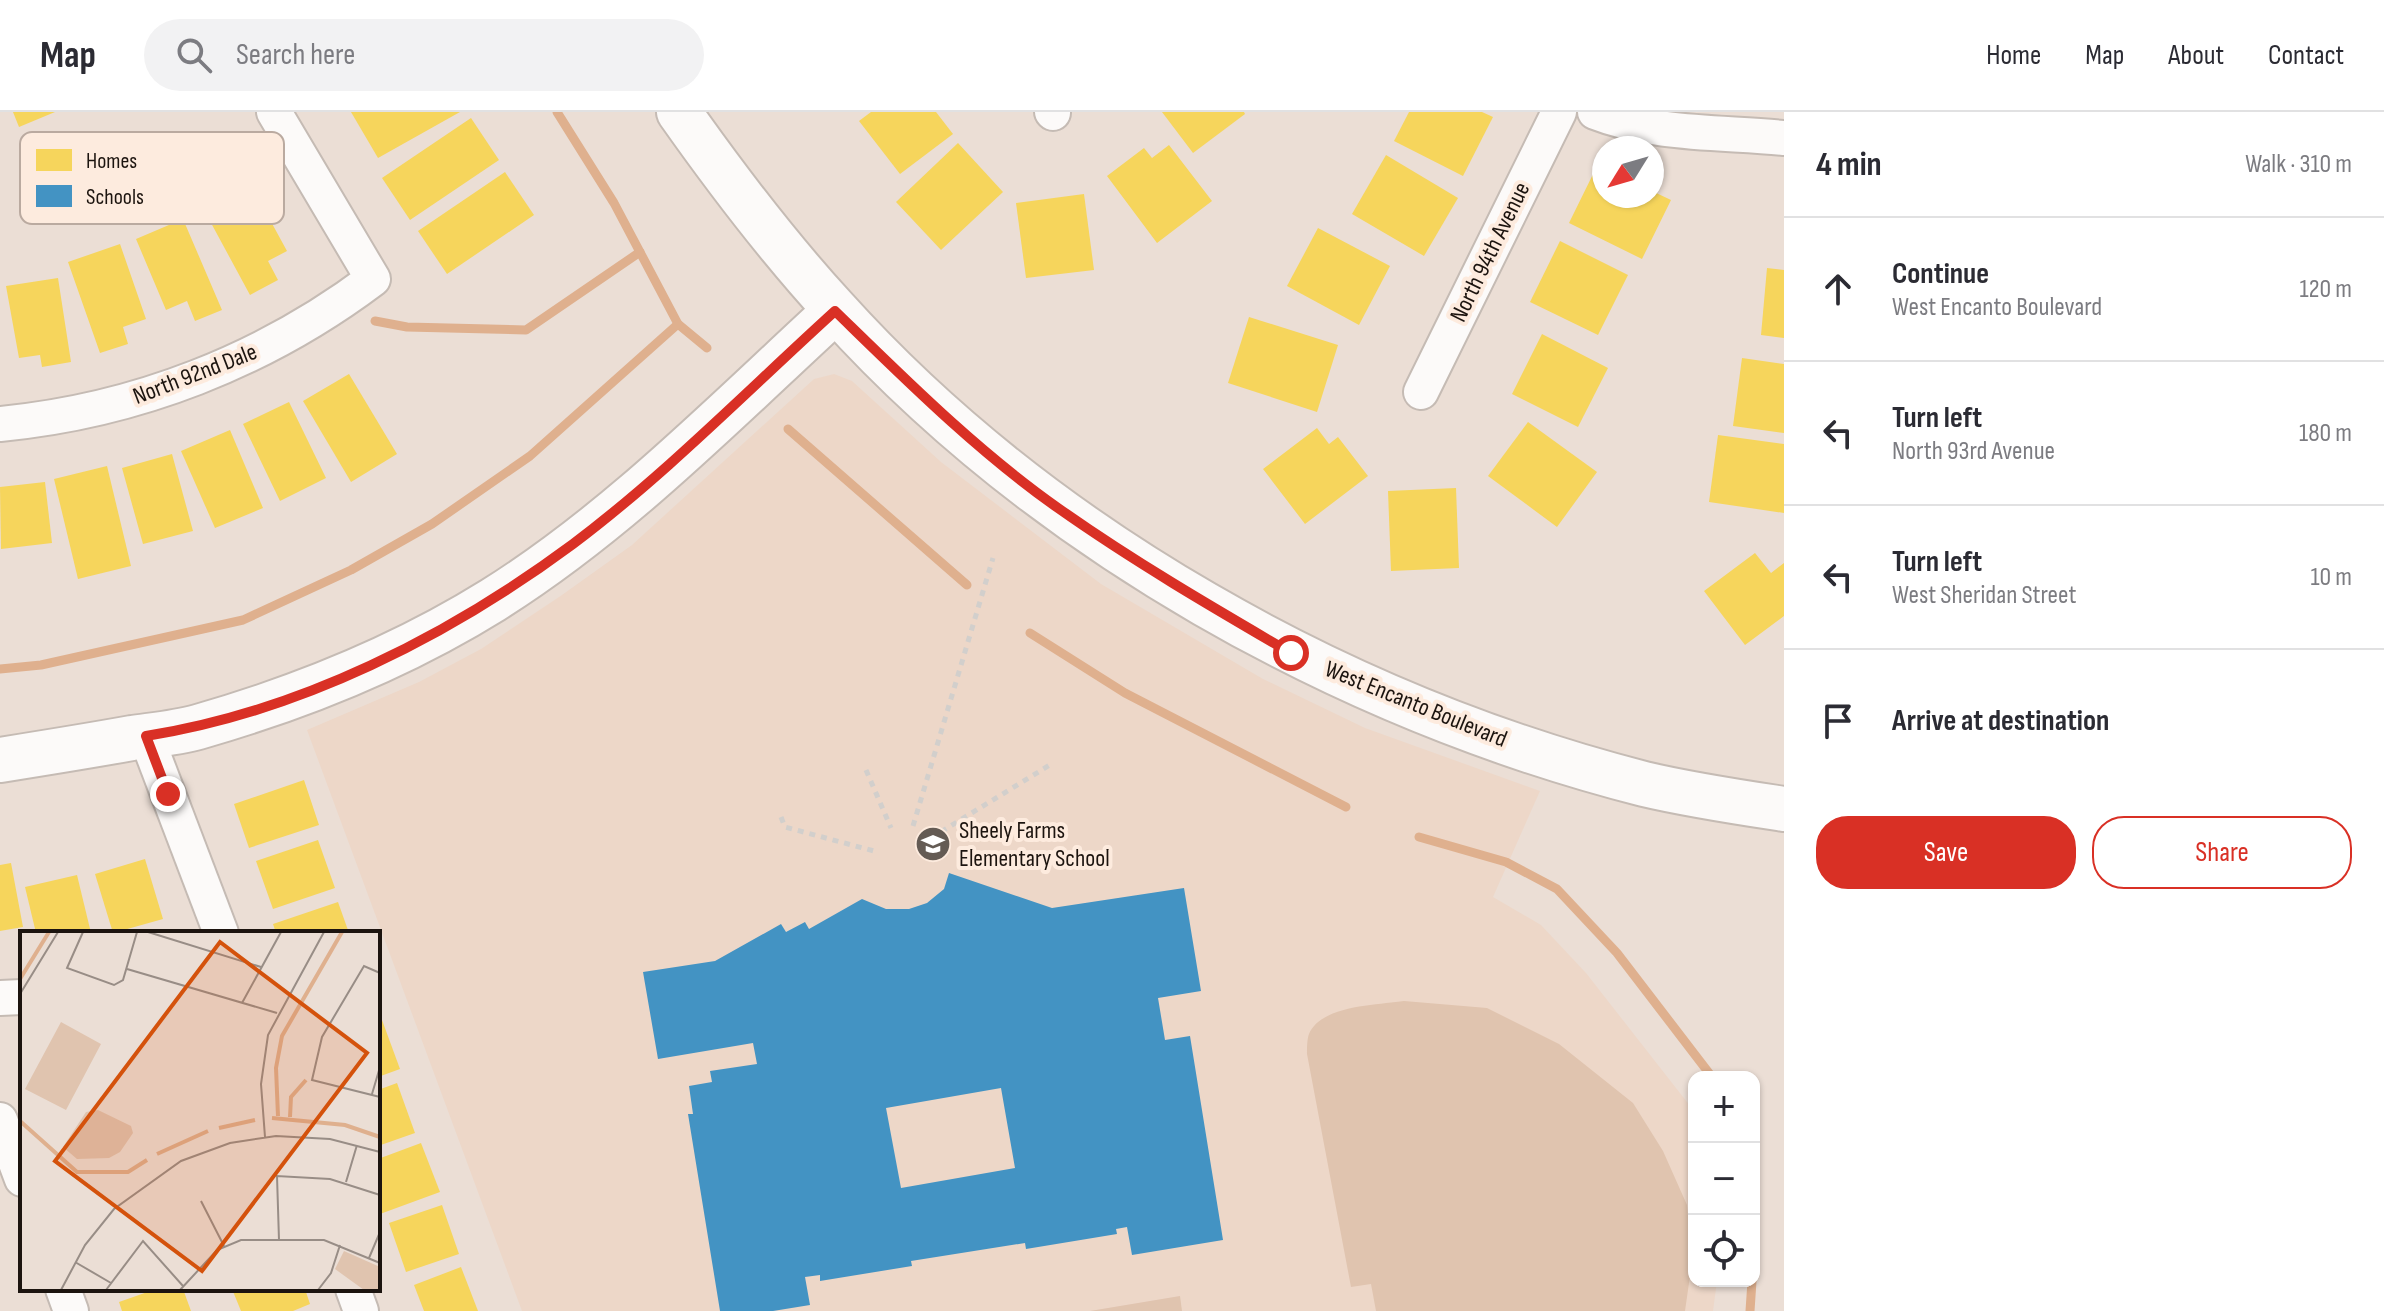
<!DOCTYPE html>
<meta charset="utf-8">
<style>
body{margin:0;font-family:"Sofia Sans Condensed",sans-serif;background:#f2f2f3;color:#2b2b33}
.controls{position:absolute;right:24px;bottom:24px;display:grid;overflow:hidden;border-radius:16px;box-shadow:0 2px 6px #0004}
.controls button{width:72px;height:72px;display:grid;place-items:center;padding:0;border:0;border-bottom:2px solid #e1e1e2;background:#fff;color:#2b2b33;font:40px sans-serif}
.compass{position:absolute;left:1592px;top:24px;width:72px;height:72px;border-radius:50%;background:#fff;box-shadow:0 2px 6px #0004;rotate:233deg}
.stop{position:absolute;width:24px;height:24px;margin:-18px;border:6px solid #d93025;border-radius:50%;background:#fff}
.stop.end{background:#d93025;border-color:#fff;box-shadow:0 2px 8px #0008}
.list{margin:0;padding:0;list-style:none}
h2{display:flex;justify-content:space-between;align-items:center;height:104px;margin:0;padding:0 32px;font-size:34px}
h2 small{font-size:26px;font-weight:400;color:#7c7c81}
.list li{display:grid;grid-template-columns:52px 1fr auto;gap:24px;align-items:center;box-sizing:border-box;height:144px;padding:0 32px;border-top:2px solid #e1e1e2}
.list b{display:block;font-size:30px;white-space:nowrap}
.list p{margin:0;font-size:26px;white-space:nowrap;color:#7c7c81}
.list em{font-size:26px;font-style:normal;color:#7c7c81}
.actions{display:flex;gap:16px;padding:24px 32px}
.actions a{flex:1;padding:18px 0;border:2px solid #d93025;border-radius:32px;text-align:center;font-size:28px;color:#d93025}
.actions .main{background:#d93025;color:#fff}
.icon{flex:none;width:44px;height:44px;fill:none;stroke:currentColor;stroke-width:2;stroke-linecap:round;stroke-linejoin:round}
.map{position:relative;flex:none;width:1784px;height:1199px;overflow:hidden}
header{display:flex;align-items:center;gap:48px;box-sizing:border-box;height:112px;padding:0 40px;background:#fff;border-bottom:2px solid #e1e1e2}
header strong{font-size:38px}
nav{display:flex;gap:44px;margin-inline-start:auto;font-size:28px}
.search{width:560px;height:72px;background:#f2f2f3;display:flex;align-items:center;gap:20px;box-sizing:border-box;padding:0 28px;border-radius:44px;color:#7c7c81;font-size:30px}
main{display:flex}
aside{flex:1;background:#fff}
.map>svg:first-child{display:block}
.built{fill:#edd7c8}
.green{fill:#e0c4af}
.homes{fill:#f6d55c}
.schools{fill:#4393c3;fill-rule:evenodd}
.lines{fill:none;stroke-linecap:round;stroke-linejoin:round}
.stream{stroke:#dfb08e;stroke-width:9}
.minor-casing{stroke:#c5bbb4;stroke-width:38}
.tertiary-casing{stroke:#c5bbb4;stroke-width:48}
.path{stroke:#d2cfcc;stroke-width:5;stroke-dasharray:6 6;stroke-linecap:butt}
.minor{stroke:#fcfaf9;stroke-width:34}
.tertiary{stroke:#fcfaf9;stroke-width:44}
.route{stroke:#d93025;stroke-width:10}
.labels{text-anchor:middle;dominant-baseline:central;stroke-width:8;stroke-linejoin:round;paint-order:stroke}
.street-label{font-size:24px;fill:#1c140f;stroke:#fdebde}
.poi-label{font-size:24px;fill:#1c140f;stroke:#fdebde;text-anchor:start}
.inset-river{fill:none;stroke:#dfb08e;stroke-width:4}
.inset-road{fill:none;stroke:#988d86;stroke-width:2}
.view{fill:#d4520c;fill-opacity:0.15;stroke:#d4520c;stroke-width:4}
.inset-edge{fill:none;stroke:#1c140f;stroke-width:4}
.key{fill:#fdebde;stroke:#baaaa0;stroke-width:2}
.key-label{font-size:22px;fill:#1c140f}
</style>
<header>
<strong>Map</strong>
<div class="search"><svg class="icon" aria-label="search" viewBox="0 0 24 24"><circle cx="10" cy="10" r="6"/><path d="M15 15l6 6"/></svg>Search here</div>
<nav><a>Home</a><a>Map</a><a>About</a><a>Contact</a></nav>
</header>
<main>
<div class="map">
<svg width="1784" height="1199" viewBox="0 0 1784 1199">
<rect width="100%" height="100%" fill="#ebded5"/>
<!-- built -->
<polygon class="built" points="834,262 852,269 941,350 1101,472 1263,567 1365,616 1540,679 1493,785 1541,813 1586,861 1694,999 1694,1169 1717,1169 1713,1199 522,1199 307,618 419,570 481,537 562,483 632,433 814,267"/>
<!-- green -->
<g class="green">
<path d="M1404 889 1487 896 1559 932 1633 991 1663 1039 1687 1093 1692 1150 1685 1199H1376L1371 1172 1351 1175 1307 942C1307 936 1307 927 1309 922 1321 893 1378 893 1404 889Z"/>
<polygon points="1180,1184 1182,1199 1090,1199"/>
</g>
<!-- homes -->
<g class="homes">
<polygon points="13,0 55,0 19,15"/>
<polygon points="351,0 460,0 378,46"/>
<polygon points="871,0 936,0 953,22 900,62 859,9"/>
<polygon points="1162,0 1244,0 1245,2 1193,41"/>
<polygon points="1409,0 1482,0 1493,5 1463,64 1394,29"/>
<polygon points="471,6 499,48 410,108 382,66"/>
<polygon points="958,31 1003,80 941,138 896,90"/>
<polygon points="1169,33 1212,89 1157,131 1107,64 1144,36 1152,46"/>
<polygon points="1386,43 1458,86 1424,144 1352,102"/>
<polygon points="1598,52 1604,55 1604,84 1652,84 1652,79 1671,88 1642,147 1569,111"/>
<polygon points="505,60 534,103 447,162 418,119"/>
<polygon points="251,73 287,139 268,149 278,168 250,183 204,98"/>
<polygon points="1084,82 1094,158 1026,166 1016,91"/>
<polygon points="183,107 222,198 195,209 187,189 166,198 136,127"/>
<polygon points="1318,116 1390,154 1359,213 1287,174"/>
<polygon points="1560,129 1628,163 1598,223 1530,190"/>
<polygon points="120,132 146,207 123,215 128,232 100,241 68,150"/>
<polygon points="1767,156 1784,158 1784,226 1761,223"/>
<polygon points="58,166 71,250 42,255 40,243 19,246 6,174"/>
<polygon points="1249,205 1338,233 1317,300 1228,271"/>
<polygon points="1542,222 1608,256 1578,315 1512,282"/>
<polygon points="1742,246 1784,252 1784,321 1733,314"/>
<polygon points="349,262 397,342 351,370 303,289"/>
<polygon points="289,290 326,366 280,389 243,312"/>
<polygon points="1528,310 1597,360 1557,415 1488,364"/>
<polygon points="1317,316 1329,332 1338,325 1368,364 1305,412 1263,357"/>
<polygon points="230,318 263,396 215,416 181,339"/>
<polygon points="1718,323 1784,332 1784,401 1709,390"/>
<polygon points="172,342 193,419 143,432 122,356"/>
<polygon points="107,354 131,454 78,467 54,367"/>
<polygon points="45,370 52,431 1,437 0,375"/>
<polygon points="1456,376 1459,456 1391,459 1388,379"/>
<polygon points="1755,441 1771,461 1784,451 1784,504 1745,533 1704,479"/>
<polygon points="304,668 319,713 249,736 234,692"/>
<polygon points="318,728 335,776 273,797 256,749"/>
<polygon points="145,747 163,807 113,821 95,762"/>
<polygon points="11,751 23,815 0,819 0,753"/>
<polygon points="77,763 91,821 36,821 25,775"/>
<polygon points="338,790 349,821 276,821 273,812"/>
<polygon points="382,908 400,957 378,965 378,910"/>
<polygon points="397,971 415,1021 378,1034 378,978"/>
<polygon points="421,1031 440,1080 380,1102 378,1047"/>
<polygon points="442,1093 459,1142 406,1160 389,1111"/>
<polygon points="461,1155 478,1199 424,1199 414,1173"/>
<polygon points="156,1177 183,1177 191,1199 122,1199 119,1190"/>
<polygon points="232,1177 305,1177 310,1192 293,1199 241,1199"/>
</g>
<!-- schools -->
<path class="schools" d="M949 761 1052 796 1184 776 1201 879 1158 886 1165 928 1190 924 1223 1128 1132 1143 1127 1115 1116 1117 1117 1122 1026 1137 1025 1131 911 1149 912 1154 820 1169V1163L805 1165 810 1193 773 1199H720L688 1002H693L689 974 712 970 710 959 757 952 753 931 658 947 643 860 715 849 781 812 786 820 805 810 809 817 862 787 886 797H909L927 791 944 777ZM1001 976 1015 1056 901 1076 886 996Z"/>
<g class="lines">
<!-- stream -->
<g class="stream">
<polyline points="557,0 614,91 678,212 707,236"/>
<polyline points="375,209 407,215 526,218 640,140"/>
<polyline points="788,317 967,473"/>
<polyline points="1030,521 1125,581 1346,695"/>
<polyline points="0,557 41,553 243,508 351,458 432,412 530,344 678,212"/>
<polyline points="1419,725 1506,750 1557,777 1617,841 1712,965"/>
<polyline points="1754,1038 1754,1107"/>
<polyline points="1750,1199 1752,1169"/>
</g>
<defs>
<g id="minor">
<polyline points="1052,0 1053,1"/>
<path d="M1595 0C1653 23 1723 20 1784 26"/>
<polyline points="1421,280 1559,0"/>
<path d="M0 312C136 299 264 249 373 167L274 0"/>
<polyline points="146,624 221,821"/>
<polyline points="0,886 22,885"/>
<polyline points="0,1008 22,1067"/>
<polyline points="63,1177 71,1199"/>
<polyline points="353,1177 361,1199"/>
</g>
<g id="tertiary">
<path d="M679 0C727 68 778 135 834 196 1043 428 1344 595 1644 672 1690 683 1738 690 1784 697"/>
<path d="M0 648C44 641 88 634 132 626 153 623 177 621 198 615 299 586 403 544 493 488 619 409 726 299 835 199"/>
</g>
</defs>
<!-- minor casing -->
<use href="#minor" class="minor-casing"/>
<!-- tertiary casing -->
<use href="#tertiary" class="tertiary-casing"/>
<!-- path -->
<g class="path">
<polyline points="866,658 891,716"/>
<polyline points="781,705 785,715 874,739"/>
<polyline points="913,714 993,446"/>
<polyline points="931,726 1053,651"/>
</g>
<!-- minor -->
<use href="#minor" class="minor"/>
<!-- tertiary -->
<use href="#tertiary" class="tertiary"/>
</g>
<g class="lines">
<!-- route -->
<path class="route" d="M168 682 146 624C299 600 449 524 573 432 666 362 749 277 835 199 906 268 977 339 1058 396 1133 449 1212 495 1291 541"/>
</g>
<!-- icons -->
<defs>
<symbol id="school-disc" viewBox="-11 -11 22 22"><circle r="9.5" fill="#645b54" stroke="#fdebde"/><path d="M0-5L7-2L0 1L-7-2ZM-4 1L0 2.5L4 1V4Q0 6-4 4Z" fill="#fff"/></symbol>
</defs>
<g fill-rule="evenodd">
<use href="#school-disc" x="913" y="712" width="40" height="40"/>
</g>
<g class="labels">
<!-- street labels -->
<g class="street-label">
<text transform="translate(1490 140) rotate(-64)">North 94th Avenue</text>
<text transform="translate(195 262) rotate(-21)">North 92nd Dale</text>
<text transform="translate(1416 592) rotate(22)">West Encanto Boulevard</text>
</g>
<!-- poi labels -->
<g class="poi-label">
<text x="959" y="718">Sheely Farms<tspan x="959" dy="28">Elementary School</tspan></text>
</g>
</g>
<!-- overview -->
<g transform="translate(20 819)">
<rect width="360" height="360" fill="#ebded5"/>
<path d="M41 91 81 113 46 179 5 158ZM78 179 111 195 113 202 100 221 89 227 57 228 43 216 66 181ZM324 320 360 336V359H344L315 338Z" fill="#e0c4af"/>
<path class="inset-river" d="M0 48 29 1M258 185 256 137 262 105 322 1M270 186 271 166 286 149M252 187 325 194 360 206M0 190 57 241H108L127 229M199 197 235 189M137 223 188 200"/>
<path class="inset-road" d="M63 1 47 37 94 54 103 49 117 1M128 1 241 36M107 38 257 82M360 42 344 35 302 106 292 149 360 166M0 63 38 1M222 72 261 1M352 163 360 136M245 206 241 153 248 104 304 1M326 251 337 214M181 270 204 315M259 309 257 245 310 248 360 264M349 327 360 301M55 331 91 352M41 359 65 314 94 278 161 230 210 212 256 205 310 208 360 221M86 359 123 310 163 355M160 359 197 319 221 309H304L360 332M298 359 311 342 320 314"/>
<path class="view" d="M200 11 347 122 182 340 35 230Z"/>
<rect width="360" height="360" class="inset-edge"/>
</g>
<!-- legend -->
<rect x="20" y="20" width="264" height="92" rx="12" class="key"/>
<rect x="36" y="37" width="36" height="22" fill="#f6d55c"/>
<rect x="36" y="73" width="36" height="22" fill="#4393c3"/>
<g class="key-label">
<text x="86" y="56">Homes</text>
<text x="86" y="92">Schools</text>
</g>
</svg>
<div class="controls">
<button>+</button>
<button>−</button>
<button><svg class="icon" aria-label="locate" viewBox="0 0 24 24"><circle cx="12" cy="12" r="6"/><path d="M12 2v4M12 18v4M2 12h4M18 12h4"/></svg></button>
</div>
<svg class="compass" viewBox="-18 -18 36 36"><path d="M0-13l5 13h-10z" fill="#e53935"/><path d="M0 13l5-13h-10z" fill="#7c7c81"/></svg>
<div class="stop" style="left:1291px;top:541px"></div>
<div class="stop end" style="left:168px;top:682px"></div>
</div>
<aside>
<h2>4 min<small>Walk · 310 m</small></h2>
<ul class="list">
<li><svg class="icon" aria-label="ahead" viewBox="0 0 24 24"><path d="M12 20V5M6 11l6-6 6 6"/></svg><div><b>Continue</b><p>West Encanto Boulevard</p></div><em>120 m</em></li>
<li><svg class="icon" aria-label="left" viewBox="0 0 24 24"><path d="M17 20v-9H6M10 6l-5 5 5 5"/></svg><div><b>Turn left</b><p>North 93rd Avenue</p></div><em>180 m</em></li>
<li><svg class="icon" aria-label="left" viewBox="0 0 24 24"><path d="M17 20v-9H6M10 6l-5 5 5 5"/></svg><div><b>Turn left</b><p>West Sheridan Street</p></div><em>10 m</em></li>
<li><svg class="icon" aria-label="arrive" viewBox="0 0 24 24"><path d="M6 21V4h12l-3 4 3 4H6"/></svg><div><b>Arrive at destination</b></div></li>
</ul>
<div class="actions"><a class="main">Save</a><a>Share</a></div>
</aside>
</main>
